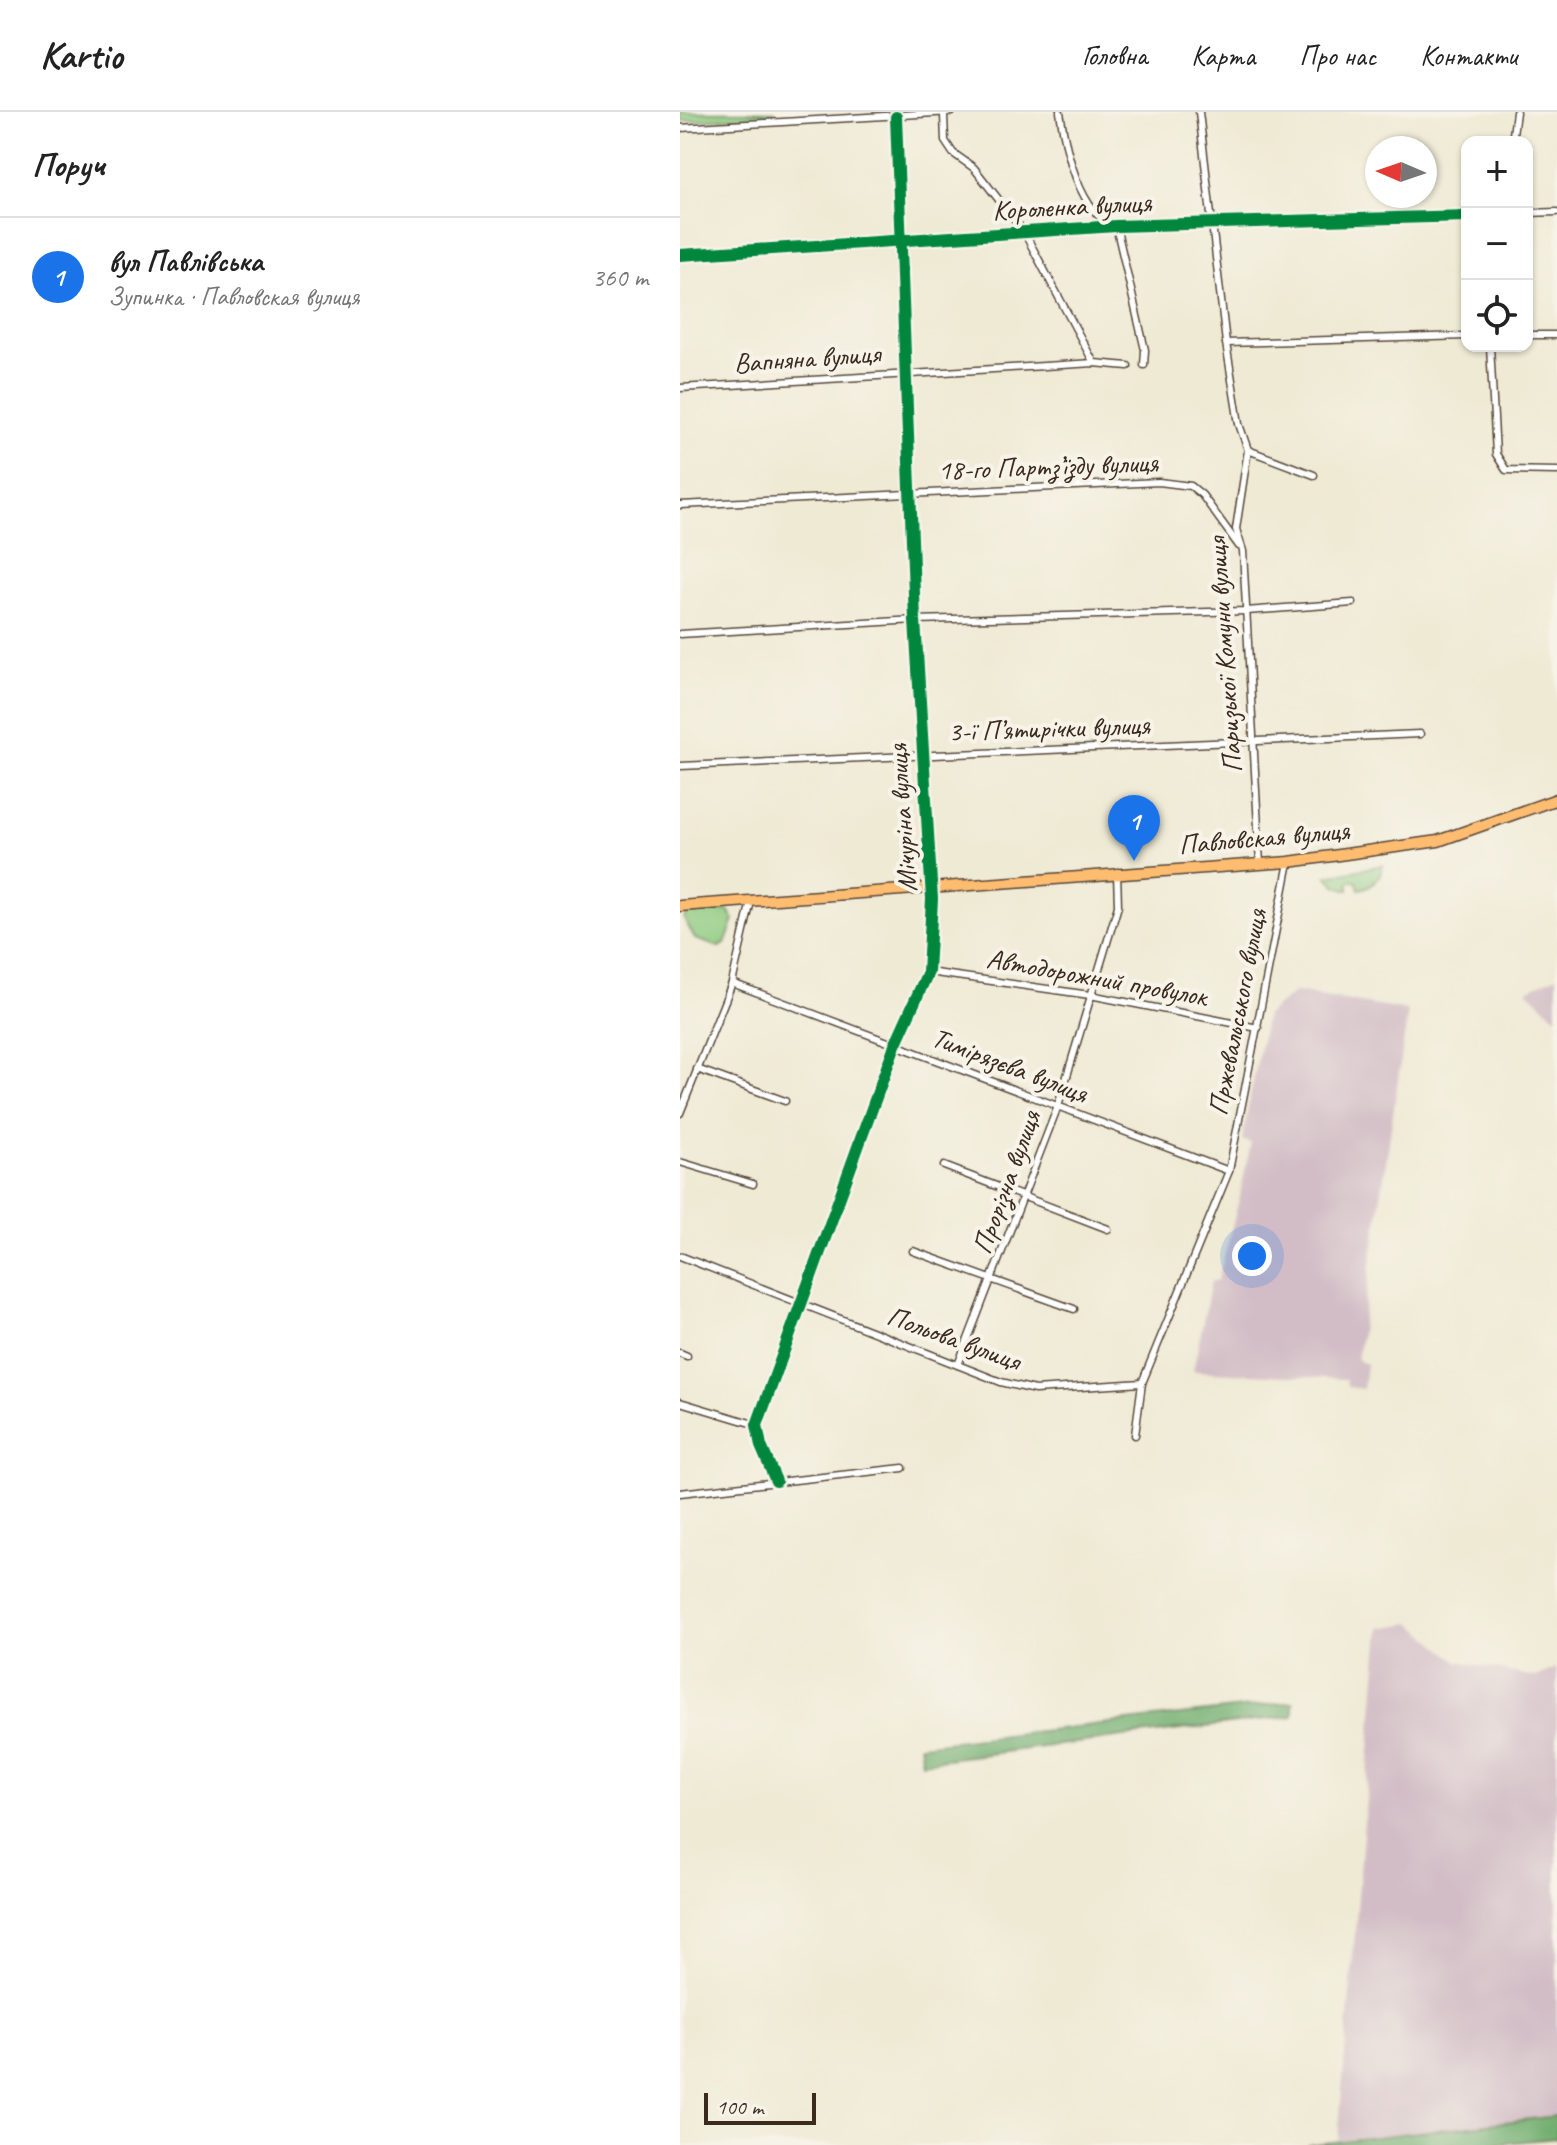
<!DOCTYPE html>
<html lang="uk">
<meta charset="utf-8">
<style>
body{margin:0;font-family:Caveat,sans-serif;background:#f6f6f6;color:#222}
.controls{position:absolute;right:24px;top:24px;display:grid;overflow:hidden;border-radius:16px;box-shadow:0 2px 6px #0004}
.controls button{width:72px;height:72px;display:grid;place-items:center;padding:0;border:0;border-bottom:2px solid #e0e0e0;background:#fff;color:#222;font:40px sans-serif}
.compass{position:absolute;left:685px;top:24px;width:72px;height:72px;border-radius:50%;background:#fff;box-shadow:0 2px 6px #0004;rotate:272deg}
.scale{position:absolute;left:24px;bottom:20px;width:112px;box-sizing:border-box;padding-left:8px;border:4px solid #3b2a1e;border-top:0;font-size:22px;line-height:28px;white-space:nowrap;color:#3b2a1e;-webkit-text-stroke:6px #f7f3e8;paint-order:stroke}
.you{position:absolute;left:572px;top:1144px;width:28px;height:28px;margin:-20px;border:6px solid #fff;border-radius:50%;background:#1a73e8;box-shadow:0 0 0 12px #1a73e833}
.badge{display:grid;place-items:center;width:52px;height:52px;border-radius:50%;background:#1a73e8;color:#fff;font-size:26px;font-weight:700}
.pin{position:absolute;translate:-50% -66px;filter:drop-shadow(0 2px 4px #0008)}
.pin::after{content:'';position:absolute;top:42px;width:28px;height:24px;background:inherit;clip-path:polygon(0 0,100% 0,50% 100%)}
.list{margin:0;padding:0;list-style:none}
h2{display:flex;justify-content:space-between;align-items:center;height:104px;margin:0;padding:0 32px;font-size:34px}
h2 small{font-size:26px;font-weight:400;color:#767676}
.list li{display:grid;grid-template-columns:52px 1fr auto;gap:24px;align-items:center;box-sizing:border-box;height:120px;padding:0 32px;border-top:2px solid #e0e0e0}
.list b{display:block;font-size:30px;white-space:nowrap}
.list p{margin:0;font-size:26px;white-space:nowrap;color:#767676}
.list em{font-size:26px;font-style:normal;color:#767676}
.icon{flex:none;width:44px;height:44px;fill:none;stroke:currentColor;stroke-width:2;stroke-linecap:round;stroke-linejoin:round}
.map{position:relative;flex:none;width:877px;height:2033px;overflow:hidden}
header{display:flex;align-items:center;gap:48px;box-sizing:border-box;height:112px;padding:0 40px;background:#fff;border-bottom:2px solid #e0e0e0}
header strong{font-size:38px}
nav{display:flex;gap:44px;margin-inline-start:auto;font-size:28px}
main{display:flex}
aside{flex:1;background:#fff}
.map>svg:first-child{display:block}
.industrial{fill:#d2bdc6}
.green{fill:#8ecb81;stroke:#647a50;stroke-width:2}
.forest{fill:#72af6f;stroke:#566c46;stroke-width:2}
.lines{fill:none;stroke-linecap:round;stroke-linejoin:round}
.minor-casing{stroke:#564739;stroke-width:9}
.primary-casing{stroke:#564739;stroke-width:13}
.minor{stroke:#fff;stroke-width:6}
.primary{stroke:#febc70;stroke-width:10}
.cycleway-casing{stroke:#f7f3e8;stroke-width:17}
.cycleway{stroke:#00873e;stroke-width:12}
.labels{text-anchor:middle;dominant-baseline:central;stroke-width:8;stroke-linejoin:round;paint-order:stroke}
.street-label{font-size:28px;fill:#3b2a1e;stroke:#f7f3e8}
</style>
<header>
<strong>Kartio</strong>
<nav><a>Головна</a><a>Карта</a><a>Про нас</a><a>Контакти</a></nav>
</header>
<main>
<aside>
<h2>Поруч<small></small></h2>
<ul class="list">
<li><span class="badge">1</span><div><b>вул Павлівська</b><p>Зупинка · Павловская вулиця</p></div><em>360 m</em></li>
</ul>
</aside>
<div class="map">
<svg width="877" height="2033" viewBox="0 0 877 2033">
<rect width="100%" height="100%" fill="#f7f3e8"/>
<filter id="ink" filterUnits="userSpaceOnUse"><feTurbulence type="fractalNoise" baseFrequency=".0125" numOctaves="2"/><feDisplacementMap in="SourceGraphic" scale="16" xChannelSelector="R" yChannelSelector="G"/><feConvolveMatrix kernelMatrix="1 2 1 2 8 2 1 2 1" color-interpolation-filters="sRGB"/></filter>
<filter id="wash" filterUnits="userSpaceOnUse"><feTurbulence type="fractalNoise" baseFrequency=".006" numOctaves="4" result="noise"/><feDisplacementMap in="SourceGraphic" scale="32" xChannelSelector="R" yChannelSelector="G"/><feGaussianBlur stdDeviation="1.8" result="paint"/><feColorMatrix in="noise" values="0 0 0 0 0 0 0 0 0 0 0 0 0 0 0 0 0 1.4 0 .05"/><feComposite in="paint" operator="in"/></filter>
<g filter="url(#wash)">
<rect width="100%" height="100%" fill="#efead4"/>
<!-- industrial -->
<g class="industrial">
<polygon points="877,864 877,906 847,878"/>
<polygon points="615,880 728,899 677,1248 686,1252 683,1277 667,1275 666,1267 513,1259 531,1170 538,1168 558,1092 571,1031 562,1028 586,903"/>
<polygon points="732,1511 777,1549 855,1565 877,1556 877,2004 658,2028 700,1516"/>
</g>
<!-- green -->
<g class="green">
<polygon points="0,0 95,0 95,4 0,9"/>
<path d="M703 753C700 766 692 775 679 777L677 769H669V778L657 774 647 764Z"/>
<polygon points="48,798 54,808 45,832 39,835 15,827 4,807 7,801"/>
</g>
<!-- forest -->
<g class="forest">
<polygon points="613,1590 613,1604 242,1650 239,1633"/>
<polygon points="877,2004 877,2026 805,2033 627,2033"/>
</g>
</g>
<g filter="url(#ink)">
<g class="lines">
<defs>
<g id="minor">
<path d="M380 0C385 35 399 103 436 114L465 238 464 253"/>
<polyline points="519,0 546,231 559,312 568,338 556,417 563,439 580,752"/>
<polyline points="264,3 265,29 273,41 294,56 344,120 414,251"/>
<polyline points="0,16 272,0"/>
<polyline points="832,30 836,0"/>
<polyline points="847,101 877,100"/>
<polyline points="0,143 436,114 787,104"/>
<polyline points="847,223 877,223"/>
<polyline points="546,231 787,224"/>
<polyline points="810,234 816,342 826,358 877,359"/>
<polyline points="0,276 414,251 448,254"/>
<polyline points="568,338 634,363"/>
<polyline points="0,393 479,370 511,374 522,383 559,434"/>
<polyline points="0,522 235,508 566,499 673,491"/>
<polyline points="0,654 740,622"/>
<polyline points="248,860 410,883 578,916"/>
<polyline points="52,871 549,1059"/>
<polyline points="17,957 105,989"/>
<polyline points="0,1001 52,871 71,789"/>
<polyline points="0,1050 73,1072"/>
<polyline points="264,1054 428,1117"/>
<polyline points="233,1139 394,1197"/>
<polyline points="0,1144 321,1270 355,1278 462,1271"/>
<polyline points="0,1241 7,1244"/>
<polyline points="278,1253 378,994 438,794 437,760"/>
<polyline points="0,1290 77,1313"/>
<polyline points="455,1323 462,1271 549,1059 609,750"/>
<polyline points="96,1369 81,1334 77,1313 215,933 248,860 252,787 235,508 216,5"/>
<polyline points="0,1381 223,1356"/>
</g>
<polyline id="primary" points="0,794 609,750 758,729 877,687"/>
</defs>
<!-- minor casing -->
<use href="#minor" class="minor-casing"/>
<!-- primary casing -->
<use href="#primary" class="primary-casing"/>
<!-- minor -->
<use href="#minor" class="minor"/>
<!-- primary -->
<use href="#primary" class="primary"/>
<defs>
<g id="cycleway">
<polyline points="0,143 436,114 787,104"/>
<polyline points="96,1369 81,1334 77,1313 215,933 248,860 252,787 235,508 216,5"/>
</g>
</defs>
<!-- cycleway casing -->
<use href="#cycleway" class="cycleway-casing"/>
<!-- cycleway -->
<use href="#cycleway" class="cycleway"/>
</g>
</g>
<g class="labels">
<!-- street labels -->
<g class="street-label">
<text transform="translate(392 94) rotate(-3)">Короленка вулиця</text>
<text transform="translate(127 246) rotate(-4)">Вапняна вулиця</text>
<text transform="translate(368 354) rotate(-2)">18-го Партз’їзду вулиця</text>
<text transform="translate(544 543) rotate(-94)">Паризької Комуни вулиця</text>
<text transform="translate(369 616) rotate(-2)">3-ї П’ятирічки вулиця</text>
<text transform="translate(222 706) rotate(-94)">Мічуріна вулиця</text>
<text transform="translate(584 725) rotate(-5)">Павловская вулиця</text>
<text transform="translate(417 865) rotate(10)">Автодорожний провулок</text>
<text transform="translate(557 900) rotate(-79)">Пржевальського вулиця</text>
<text transform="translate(330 953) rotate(21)">Тимірязєва вулиця</text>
<text transform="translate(326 1070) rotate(-70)">Прорізна вулиця</text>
<text transform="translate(274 1226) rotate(20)">Польова вулиця</text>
</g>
</g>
</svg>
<div class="controls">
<button>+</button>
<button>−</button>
<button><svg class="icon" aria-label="locate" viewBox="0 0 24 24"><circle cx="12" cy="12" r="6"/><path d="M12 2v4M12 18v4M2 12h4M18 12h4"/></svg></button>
</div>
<svg class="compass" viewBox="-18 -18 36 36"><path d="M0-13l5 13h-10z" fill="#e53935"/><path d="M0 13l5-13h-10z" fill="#767676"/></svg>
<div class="scale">100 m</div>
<div class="you"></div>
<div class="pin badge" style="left:454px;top:749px">1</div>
</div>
</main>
